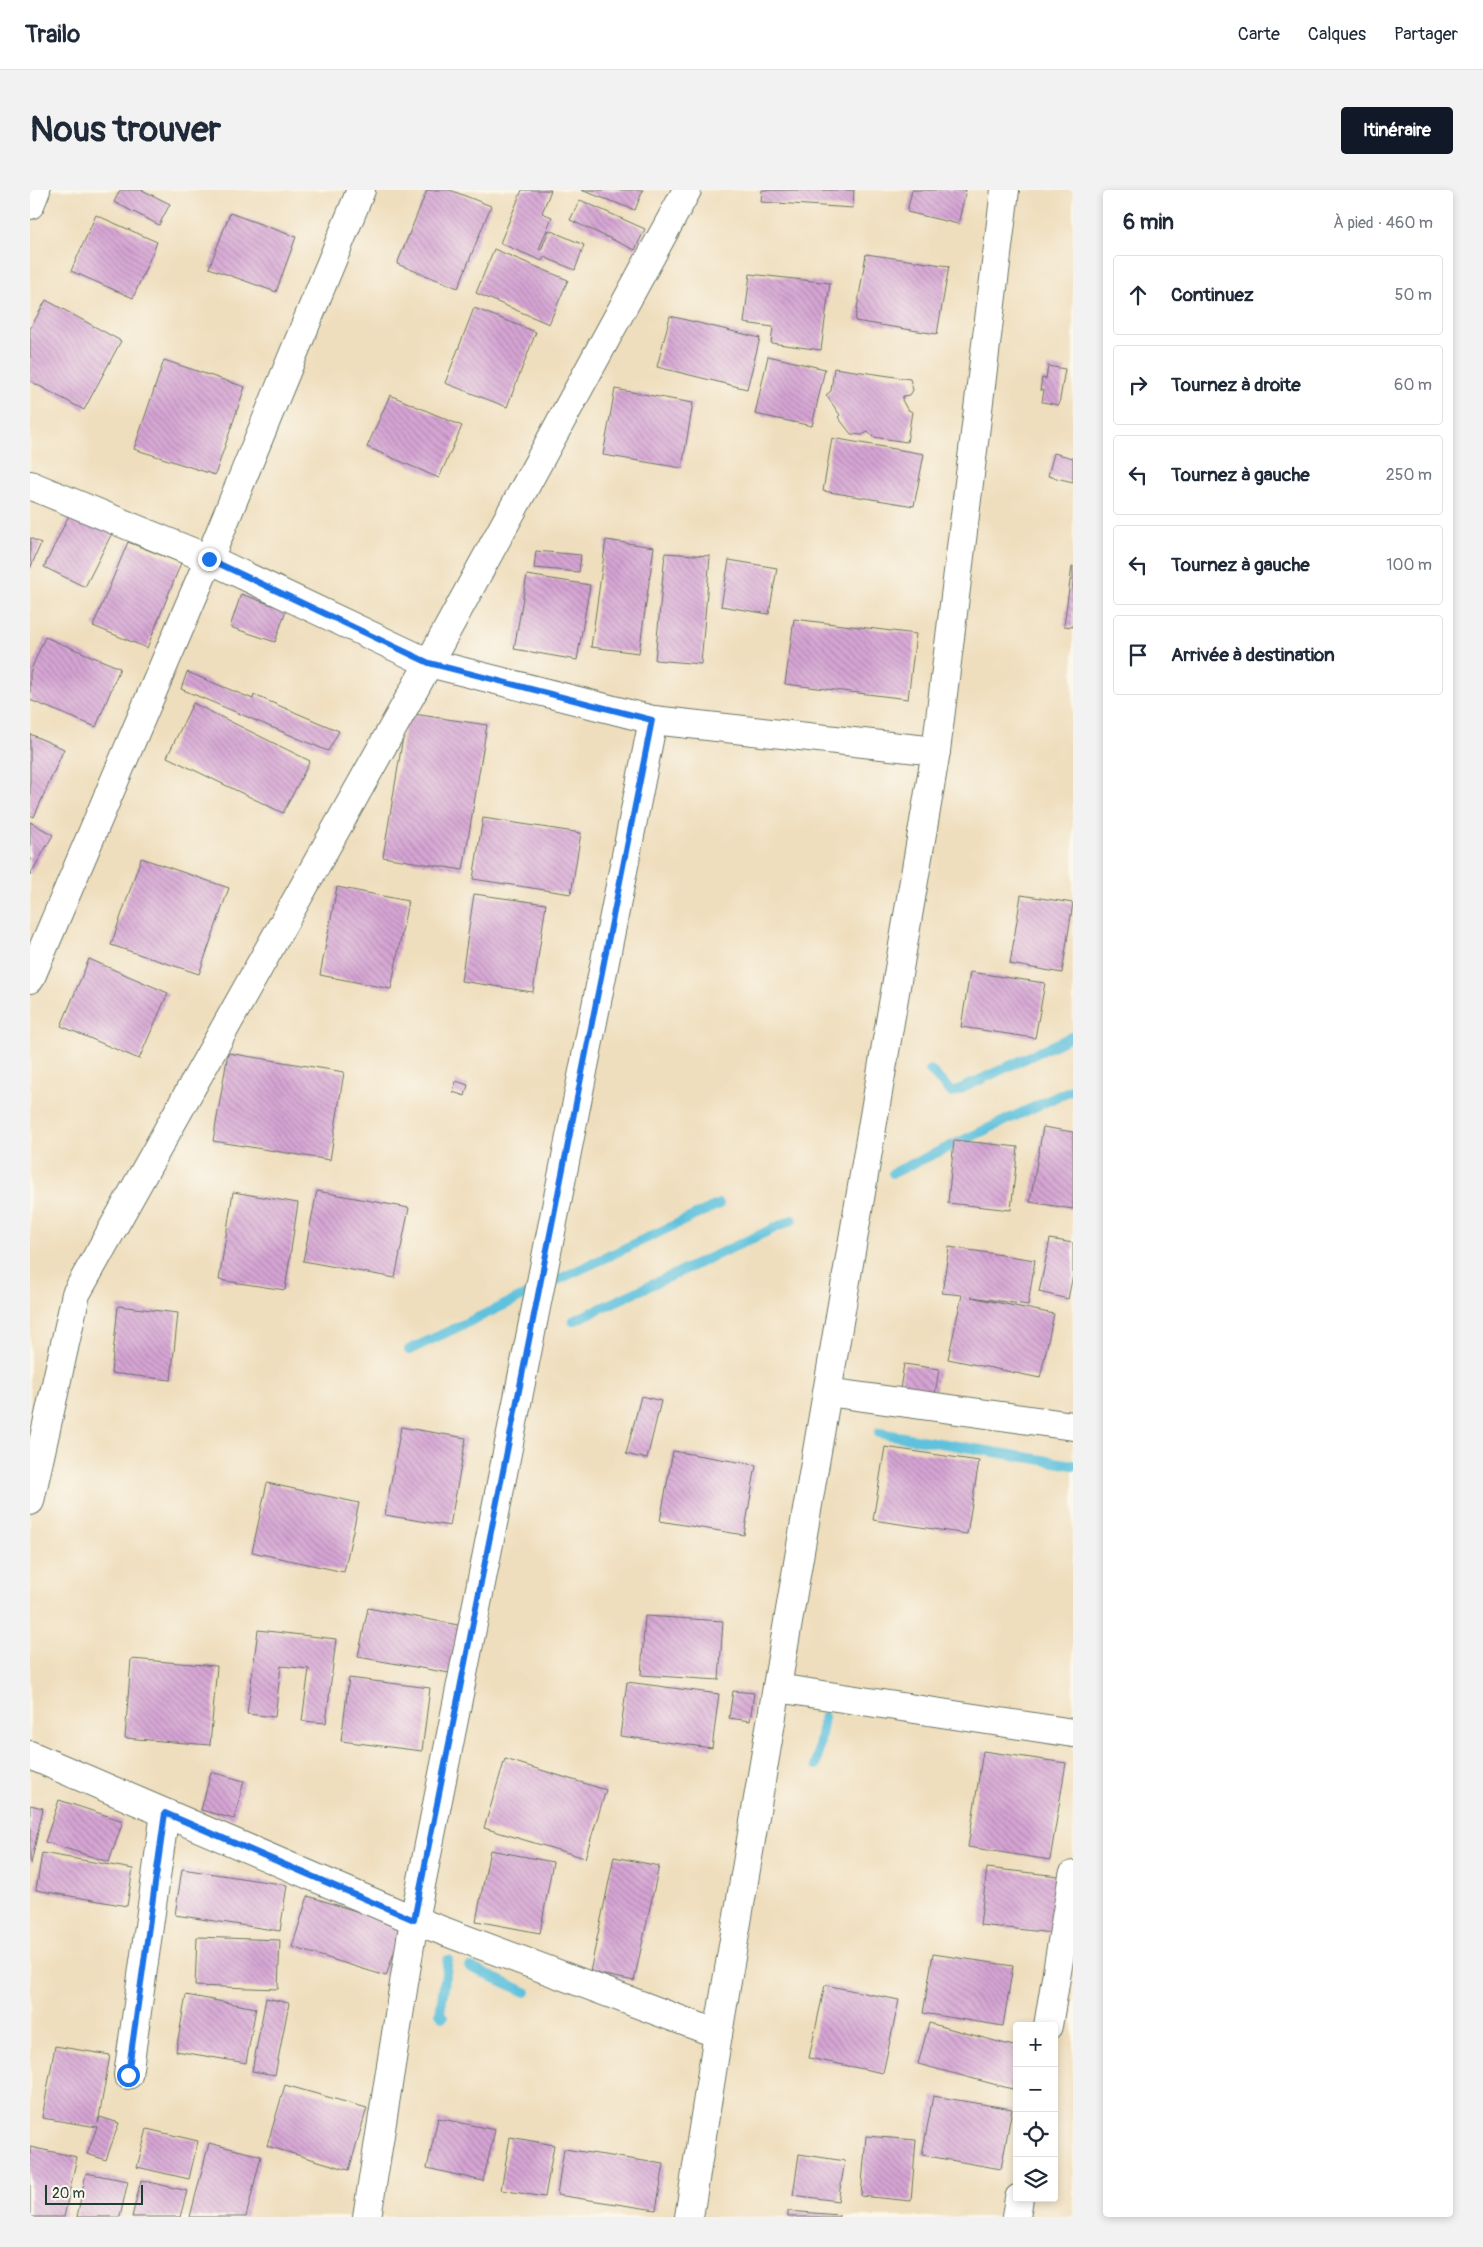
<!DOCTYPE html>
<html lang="fr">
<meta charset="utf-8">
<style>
body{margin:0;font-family:Pangolin,sans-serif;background:#f2f2f3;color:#1f2937}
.controls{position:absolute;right:15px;bottom:15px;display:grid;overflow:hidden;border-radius:5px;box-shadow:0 2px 8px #0003}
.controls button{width:45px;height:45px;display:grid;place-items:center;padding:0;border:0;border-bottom:1px solid #e0e1e3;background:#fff;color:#1f2937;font:25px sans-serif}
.scale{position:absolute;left:15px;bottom:12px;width:98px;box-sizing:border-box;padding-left:5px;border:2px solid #1f3d34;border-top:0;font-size:14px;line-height:18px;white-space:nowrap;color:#1f3d34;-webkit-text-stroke:4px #fbf7ec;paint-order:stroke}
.stop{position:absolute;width:15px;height:15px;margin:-11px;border:4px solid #1a73e8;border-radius:50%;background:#fff}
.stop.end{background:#1a73e8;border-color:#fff;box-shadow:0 1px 5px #0008}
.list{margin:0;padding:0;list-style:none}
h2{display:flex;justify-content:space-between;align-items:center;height:65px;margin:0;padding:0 20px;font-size:21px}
h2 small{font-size:16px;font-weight:400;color:#747a83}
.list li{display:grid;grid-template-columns:32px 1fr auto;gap:15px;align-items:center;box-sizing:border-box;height:80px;margin:0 10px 10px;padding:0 10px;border:1px solid #e0e1e3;border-radius:5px}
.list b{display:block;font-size:19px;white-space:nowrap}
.list em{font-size:16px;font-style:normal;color:#747a83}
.icon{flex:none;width:28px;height:28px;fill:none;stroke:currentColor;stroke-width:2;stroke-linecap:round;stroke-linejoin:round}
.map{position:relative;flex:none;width:1043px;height:2027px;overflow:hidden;border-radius:5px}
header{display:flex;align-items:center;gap:30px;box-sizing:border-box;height:70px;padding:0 25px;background:#fff;border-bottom:1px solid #e0e1e3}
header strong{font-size:24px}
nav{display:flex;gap:28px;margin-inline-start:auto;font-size:18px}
.intro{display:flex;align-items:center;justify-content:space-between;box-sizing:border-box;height:120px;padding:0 30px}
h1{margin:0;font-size:35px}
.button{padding:12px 22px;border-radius:5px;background:#111827;color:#fff;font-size:18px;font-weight:700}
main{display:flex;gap:30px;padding:0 30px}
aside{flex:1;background:#fff;border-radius:5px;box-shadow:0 2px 8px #0003}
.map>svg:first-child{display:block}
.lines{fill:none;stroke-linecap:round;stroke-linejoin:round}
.stream{stroke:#5ec1dc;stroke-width:10}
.building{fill:url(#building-back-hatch)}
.minor-casing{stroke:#687564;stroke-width:30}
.minor{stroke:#fff;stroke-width:28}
.route{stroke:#1a73e8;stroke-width:6}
</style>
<header>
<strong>Trailo</strong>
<nav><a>Carte</a><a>Calques</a><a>Partager</a></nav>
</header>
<div class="intro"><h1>Nous trouver</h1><a class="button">Itinéraire</a></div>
<main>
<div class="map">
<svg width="1043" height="2027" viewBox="0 0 1043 2027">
<defs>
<pattern id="building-back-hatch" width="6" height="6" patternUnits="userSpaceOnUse" patternTransform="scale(1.25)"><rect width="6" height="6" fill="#d6a4d4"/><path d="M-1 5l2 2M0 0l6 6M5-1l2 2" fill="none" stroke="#ad87ad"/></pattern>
</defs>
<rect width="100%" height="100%" fill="#fbf7ec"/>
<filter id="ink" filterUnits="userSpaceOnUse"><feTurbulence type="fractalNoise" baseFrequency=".02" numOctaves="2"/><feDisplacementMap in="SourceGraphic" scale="10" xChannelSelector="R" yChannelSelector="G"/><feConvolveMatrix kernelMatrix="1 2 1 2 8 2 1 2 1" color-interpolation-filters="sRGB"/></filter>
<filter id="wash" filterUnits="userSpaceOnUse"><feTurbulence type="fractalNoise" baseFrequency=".0096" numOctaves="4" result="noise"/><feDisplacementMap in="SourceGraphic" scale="20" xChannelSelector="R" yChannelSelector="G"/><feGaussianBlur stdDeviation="1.12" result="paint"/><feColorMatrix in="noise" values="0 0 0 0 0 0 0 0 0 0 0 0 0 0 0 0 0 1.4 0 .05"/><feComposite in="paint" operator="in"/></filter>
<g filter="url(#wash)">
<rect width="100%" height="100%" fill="#efdebd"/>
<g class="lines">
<!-- stream -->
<g class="stream">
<polyline points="900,880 922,903 1043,846"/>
<polyline points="863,983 1043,899"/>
<polyline points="543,1131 762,1030"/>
<polyline points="379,1160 689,1014"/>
<polyline points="849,1243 1043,1275"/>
<polyline points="786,1575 794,1527"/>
<polyline points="440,1777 496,1802"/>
<polyline points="413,1827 410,1823 418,1770"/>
</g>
</g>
<g id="blocks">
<!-- building -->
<g class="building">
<polygon points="90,0 112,0 140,14 129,35 84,12"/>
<polygon points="397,0 420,0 461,16 428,98 367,74"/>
<polygon points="492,0 521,0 512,23 522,27 509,59 511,60 519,40 554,55 545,80 514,67 512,71 470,53"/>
<polygon points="551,0 613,0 605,20"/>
<polygon points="732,0 824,0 823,18 731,12"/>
<polygon points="882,0 936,0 928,34 877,22"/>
<polygon points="550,10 615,39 605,60 540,30"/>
<polygon points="200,23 266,47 246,102 179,78"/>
<polygon points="66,25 127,52 103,108 41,81"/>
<polygon points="464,59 538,90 519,134 446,103"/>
<polygon points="836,64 919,76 907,144 825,131"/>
<polygon points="720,84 800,93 791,160 741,153 743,137 714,133"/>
<polygon points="16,110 91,151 54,220 0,191 0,139"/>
<polygon points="444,118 506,142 477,217 415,193"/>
<polygon points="640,126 730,148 717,199 627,177"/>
<polygon points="738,166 795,179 782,236 725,224"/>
<polygon points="134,170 215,197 185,285 104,259"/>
<polygon points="1018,176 1035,179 1029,215 1012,212 1014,200 1010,200 1012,188 1016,189"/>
<polygon points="804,178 880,189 883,200 880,205 873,206 872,210 877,219 882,222 877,252 843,247 838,242 832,245 821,244 808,227 810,225 796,205 801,201"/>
<polygon points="585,199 663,213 652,278 573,265"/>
<polygon points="360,205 432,236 409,288 337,257"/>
<polygon points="802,248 894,264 884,316 793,301"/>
<polygon points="1024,263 1043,268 1043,292 1018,286"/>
<polygon points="42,319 84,339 55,397 14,377"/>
<polygon points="0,348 11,353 0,379"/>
<polygon points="576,350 624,357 609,463 561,457"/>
<polygon points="98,352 151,373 117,458 63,436"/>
<polygon points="506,361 551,365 549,382 504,378"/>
<polygon points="635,363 680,366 671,474 625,470"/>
<polygon points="699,370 747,378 739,424 691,416"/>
<polygon points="1042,376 1043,376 1043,437 1034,436"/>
<polygon points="497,385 560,395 547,470 484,459"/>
<polygon points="211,404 256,420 245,452 200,437"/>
<polygon points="764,429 886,444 878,509 755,494"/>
<polygon points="15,447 90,478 66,537 0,510 0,482"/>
<polygon points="157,482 223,509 224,505 309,541 298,561 151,499"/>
<polygon points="163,513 280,571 253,623 137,567"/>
<polygon points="377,523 457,535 433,680 353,667"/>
<polygon points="0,544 34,559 4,627 0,625"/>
<polygon points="453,628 551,643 541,704 443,689"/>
<polygon points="0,632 23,645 0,685"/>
<polygon points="111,668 199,698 169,784 81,755"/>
<polygon points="307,697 378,711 361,799 290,785"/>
<polygon points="444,704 516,714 503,802 431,791"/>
<polygon points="991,705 1043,713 1032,783 980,774"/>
<polygon points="59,769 138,803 109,869 31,836"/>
<polygon points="940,782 1015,793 1005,848 931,837"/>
<polygon points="198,863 314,882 300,970 183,951"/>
<polygon points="426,891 438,895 435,906 423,902"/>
<polygon points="1013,937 1043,942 1043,1019 1000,1012"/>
<polygon points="924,950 988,957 981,1020 918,1013"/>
<polygon points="287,1001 379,1018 365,1088 273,1071"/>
<polygon points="203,1002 268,1013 255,1100 189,1090"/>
<polygon points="1020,1049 1043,1053 1043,1085 1038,1109 1009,1102"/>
<polygon points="919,1057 1005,1070 998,1115 941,1107 1024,1124 1010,1188 918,1169 932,1105 912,1103"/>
<polygon points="88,1116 148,1123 141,1190 81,1183"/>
<polygon points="874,1174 909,1179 905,1204 870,1199"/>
<polygon points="611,1206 631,1211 617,1269 596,1264"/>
<polygon points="371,1237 436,1248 420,1336 355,1325"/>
<polygon points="855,1257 949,1271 937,1344 843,1330"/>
<polygon points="643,1261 726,1275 714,1345 630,1331"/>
<polygon points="237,1293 329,1313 314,1382 222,1362"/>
<polygon points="338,1418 428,1435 419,1483 328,1467"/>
<polygon points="615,1426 693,1431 689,1490 611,1485"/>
<polygon points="228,1440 306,1449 296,1533 272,1531 279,1479 251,1476 245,1527 217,1524"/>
<polygon points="101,1469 187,1476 180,1555 95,1548"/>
<polygon points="319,1488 400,1498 392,1561 311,1551"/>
<polygon points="597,1492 689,1504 682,1558 590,1546"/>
<polygon points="703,1501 724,1503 720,1531 699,1528"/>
<polygon points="953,1561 1036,1573 1020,1670 938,1657"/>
<polygon points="475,1569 576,1600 555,1668 454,1638"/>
<polygon points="181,1582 214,1591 204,1629 171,1620"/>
<polygon points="29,1610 93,1631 79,1672 15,1652"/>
<polygon points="0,1615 13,1618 1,1674 0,1674"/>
<polygon points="460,1660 523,1672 510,1743 446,1731"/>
<polygon points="12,1663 103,1679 97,1716 6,1700"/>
<polygon points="584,1667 629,1676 604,1791 560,1782"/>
<polygon points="957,1678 1029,1686 1022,1743 950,1735"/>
<polygon points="152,1679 257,1695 250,1741 145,1725"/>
<polygon points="278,1706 373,1736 356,1786 262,1757"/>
<polygon points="167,1747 250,1750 248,1799 165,1796"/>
<polygon points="903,1764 983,1776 973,1836 893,1823"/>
<polygon points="795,1795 869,1810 853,1883 779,1868"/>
<polygon points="156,1805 226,1818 216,1873 146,1861"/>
<polygon points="236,1808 259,1813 245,1885 222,1881"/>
<polygon points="899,1833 987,1857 987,1882 982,1899 888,1874"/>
<polygon points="25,1856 80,1865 68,1933 70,1927 89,1933 76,1970 57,1964 67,1937 12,1928"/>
<polygon points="255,1895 337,1918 319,1980 237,1956"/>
<polygon points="903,1906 982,1919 971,1979 892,1965"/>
<polygon points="408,1928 465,1940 453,1991 397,1978"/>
<polygon points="117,1939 168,1951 159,1989 107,1977"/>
<polygon points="836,1946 886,1950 881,2011 831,2006"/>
<polygon points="480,1947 524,1955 515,2007 471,2000"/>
<polygon points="179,1953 231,1966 216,2027 160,2027"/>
<polygon points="0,1957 47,1967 34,2027 0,2027"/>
<polygon points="534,1959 634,1974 626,2020 527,2005"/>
<polygon points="769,1964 815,1971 808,2011 763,2005"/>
<polygon points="56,1983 98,1991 90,2027 47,2027"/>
<polygon points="111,1990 157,2001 150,2027 102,2027"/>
<polygon points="758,2021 809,2025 809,2027 758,2027"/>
</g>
</g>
</g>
<g filter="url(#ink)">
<use href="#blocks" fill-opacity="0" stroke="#687564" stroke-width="1"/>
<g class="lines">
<defs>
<g id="minor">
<polyline points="0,15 6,0"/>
<polyline points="0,295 179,369 399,473 623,530 906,561"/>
<polyline points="0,789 179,369 331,0"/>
<polyline points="797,1202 1043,1236"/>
<polyline points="0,1311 46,1104 399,473 657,0"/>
<polyline points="747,1498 1043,1543"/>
<polyline points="0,1565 384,1730 688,1844"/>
<polyline points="1018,1836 1043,1685"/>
<polyline points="98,1885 135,1623"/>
<polyline points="337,2027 384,1730 623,530"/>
<polyline points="659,2027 688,1844 906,561 975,0"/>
<polyline points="986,2027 989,2008"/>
</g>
</defs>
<!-- minor casing -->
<use href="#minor" class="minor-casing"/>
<!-- minor -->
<use href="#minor" class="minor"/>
</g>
</g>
<g class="lines" filter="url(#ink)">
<!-- route -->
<polyline class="route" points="98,1885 135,1623 384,1730 622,530 399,473 179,369"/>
</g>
</svg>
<div class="controls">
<button>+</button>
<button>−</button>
<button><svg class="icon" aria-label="locate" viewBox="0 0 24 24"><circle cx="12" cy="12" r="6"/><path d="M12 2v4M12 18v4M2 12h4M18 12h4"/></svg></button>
<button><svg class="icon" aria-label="layers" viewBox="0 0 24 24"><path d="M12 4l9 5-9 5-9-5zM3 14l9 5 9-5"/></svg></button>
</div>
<div class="scale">20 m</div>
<div class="stop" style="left:98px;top:1885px"></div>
<div class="stop end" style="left:179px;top:369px"></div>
</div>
<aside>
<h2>6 min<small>À pied · 460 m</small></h2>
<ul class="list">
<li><svg class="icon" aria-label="ahead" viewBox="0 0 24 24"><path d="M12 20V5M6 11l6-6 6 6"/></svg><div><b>Continuez</b></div><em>50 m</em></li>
<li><svg class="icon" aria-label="right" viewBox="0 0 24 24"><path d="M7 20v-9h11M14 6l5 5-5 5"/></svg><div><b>Tournez à droite</b></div><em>60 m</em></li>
<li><svg class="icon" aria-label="left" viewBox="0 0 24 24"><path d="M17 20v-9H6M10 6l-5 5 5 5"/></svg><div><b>Tournez à gauche</b></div><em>250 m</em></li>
<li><svg class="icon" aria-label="left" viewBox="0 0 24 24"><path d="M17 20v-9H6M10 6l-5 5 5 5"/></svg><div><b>Tournez à gauche</b></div><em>100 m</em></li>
<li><svg class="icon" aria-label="arrive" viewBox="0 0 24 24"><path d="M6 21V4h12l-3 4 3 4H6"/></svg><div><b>Arrivée à destination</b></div></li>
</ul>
</aside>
</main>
